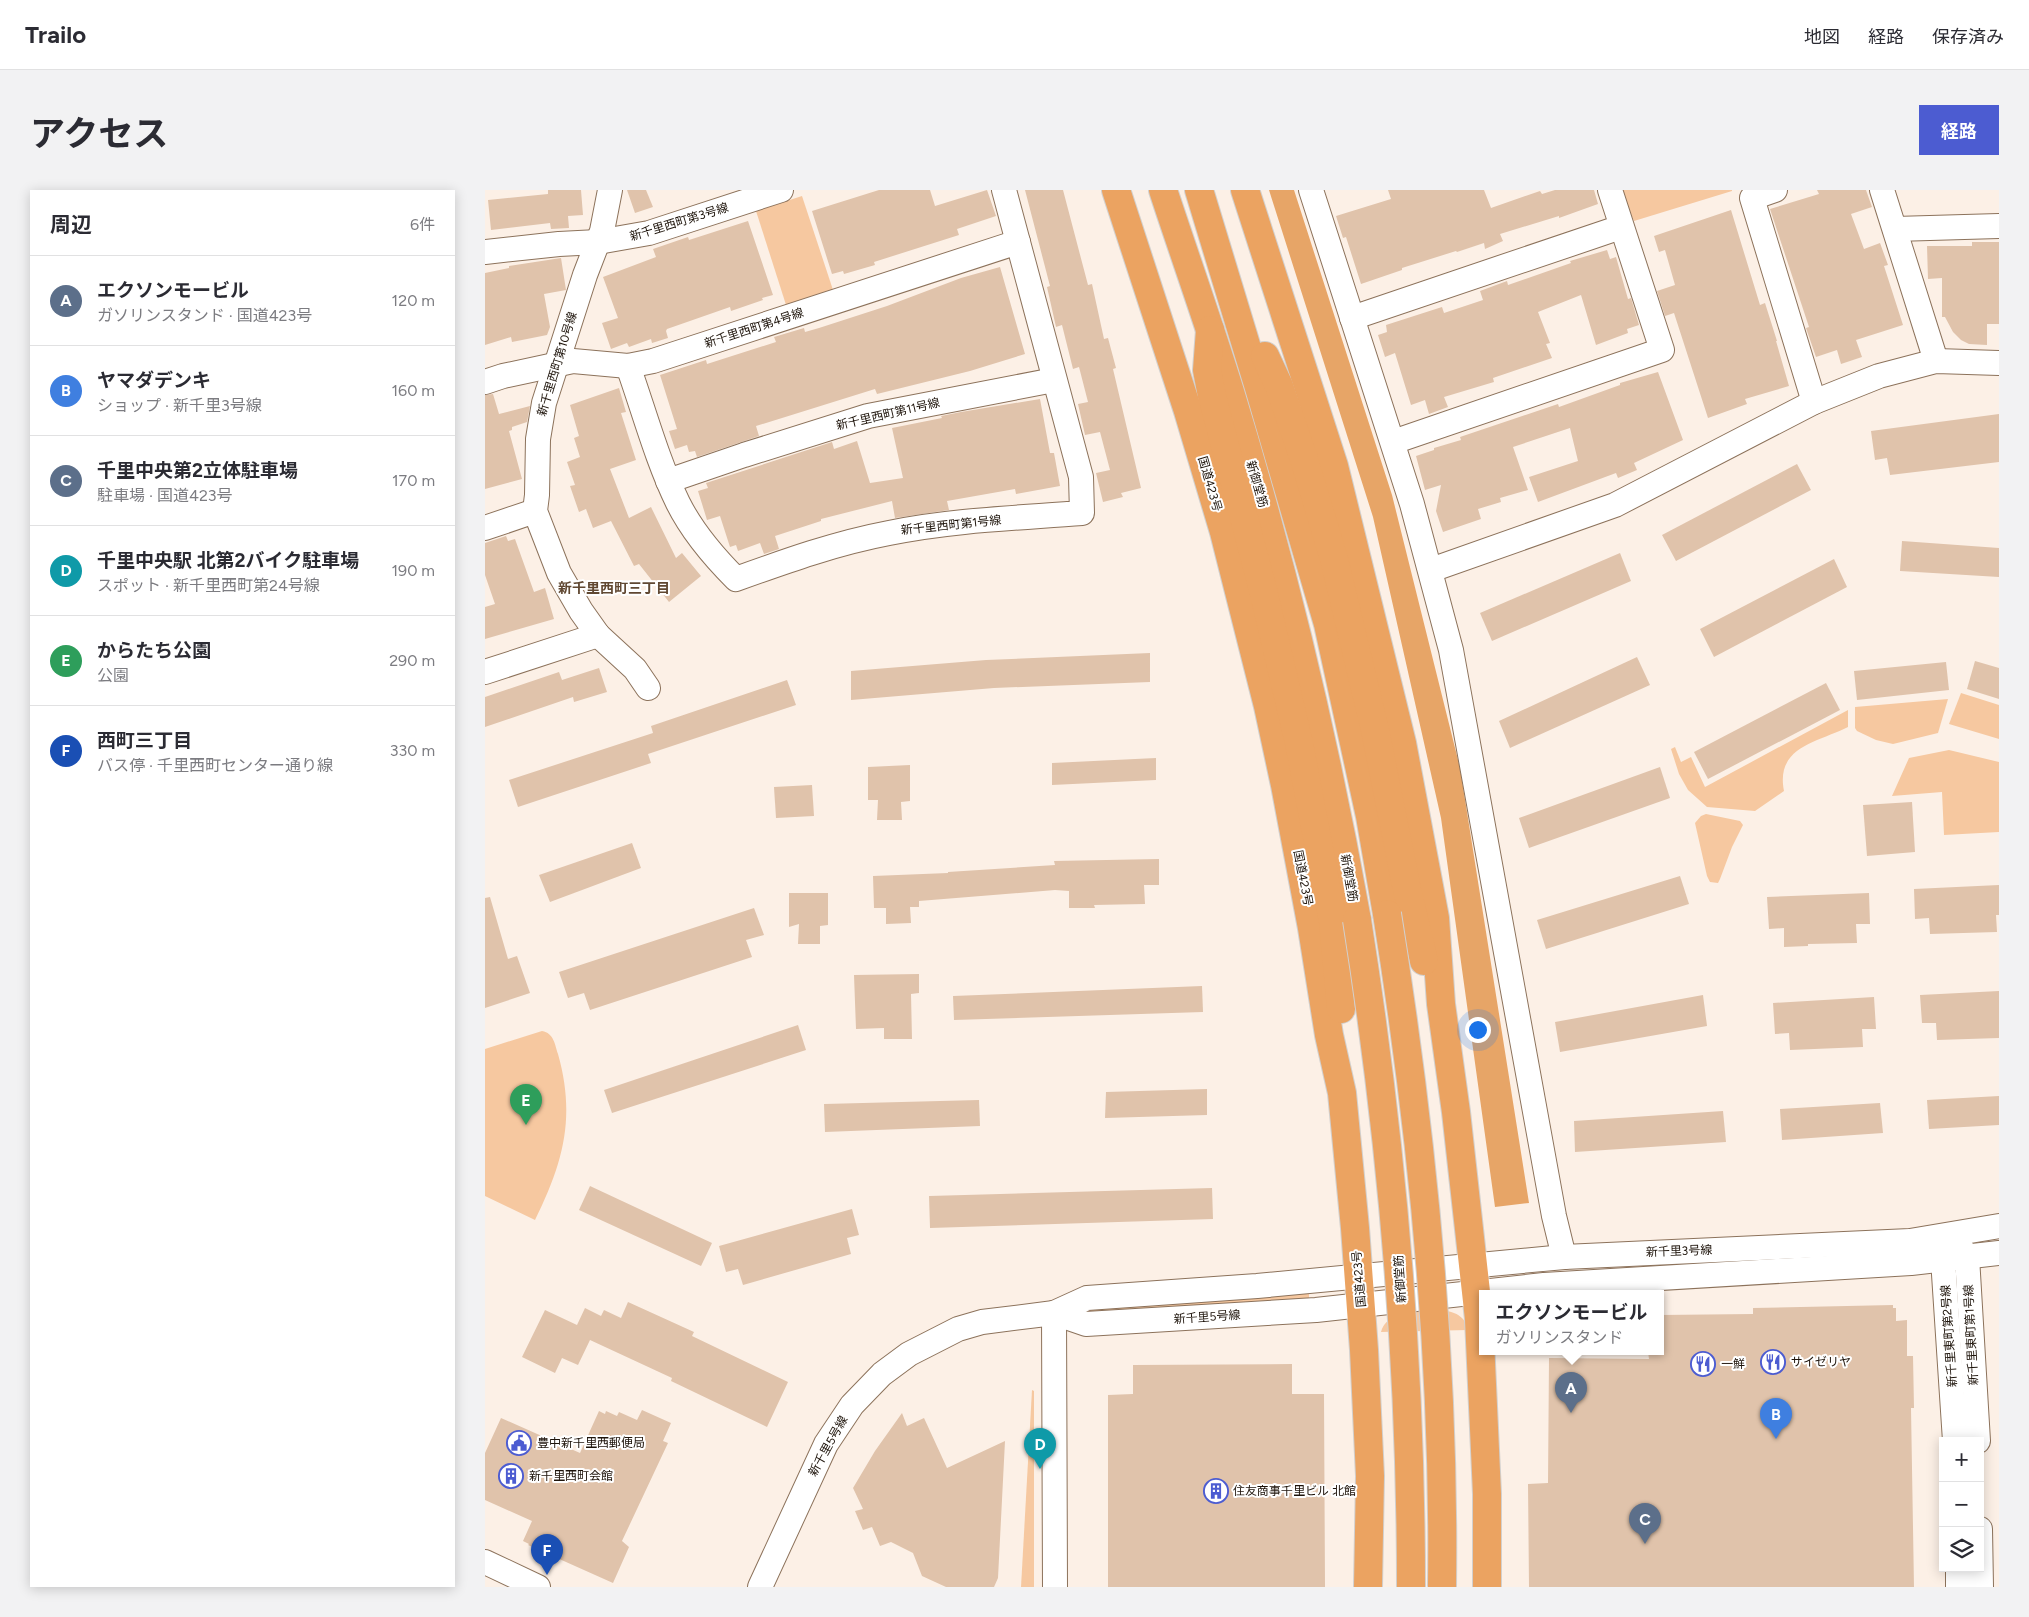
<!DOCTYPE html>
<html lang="ja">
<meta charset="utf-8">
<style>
body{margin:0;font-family:Figtree,"Noto Sans JP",sans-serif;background:#f2f2f3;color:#2b2b33}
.controls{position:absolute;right:15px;bottom:15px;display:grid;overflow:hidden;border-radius:0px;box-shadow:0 2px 12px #0003}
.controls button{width:45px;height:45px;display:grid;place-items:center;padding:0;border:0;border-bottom:1px solid #e1e1e2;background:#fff;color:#2b2b33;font:25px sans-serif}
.you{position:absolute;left:992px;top:839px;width:18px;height:18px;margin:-12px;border:4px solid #fff;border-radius:50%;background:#1a73e8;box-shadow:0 0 0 8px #1a73e833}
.badge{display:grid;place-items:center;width:32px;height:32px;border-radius:50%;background:#4c5cd1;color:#fff;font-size:16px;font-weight:700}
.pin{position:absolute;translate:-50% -41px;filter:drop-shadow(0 1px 2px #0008)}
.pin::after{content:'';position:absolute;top:26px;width:18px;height:15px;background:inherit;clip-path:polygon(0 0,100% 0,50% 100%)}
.popup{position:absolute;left:994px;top:1100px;width:185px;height:65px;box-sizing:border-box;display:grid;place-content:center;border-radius:0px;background:#fff;filter:drop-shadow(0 1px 4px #0005);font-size:16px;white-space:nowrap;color:#7c7c81}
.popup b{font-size:19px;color:#2b2b33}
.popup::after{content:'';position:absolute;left:50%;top:100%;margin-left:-10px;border:10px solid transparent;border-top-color:#fff}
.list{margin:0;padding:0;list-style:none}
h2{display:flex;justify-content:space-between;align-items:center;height:65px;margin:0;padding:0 20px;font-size:21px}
h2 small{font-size:16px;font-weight:400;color:#7c7c81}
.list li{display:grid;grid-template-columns:32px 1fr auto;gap:15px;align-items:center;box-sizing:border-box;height:90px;padding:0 20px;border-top:1px solid #e1e1e2}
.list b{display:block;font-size:19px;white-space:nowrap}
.list p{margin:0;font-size:16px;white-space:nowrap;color:#7c7c81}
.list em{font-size:16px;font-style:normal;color:#7c7c81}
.icon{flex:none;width:28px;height:28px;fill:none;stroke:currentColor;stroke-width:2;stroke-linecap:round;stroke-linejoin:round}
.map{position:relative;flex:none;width:1514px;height:1397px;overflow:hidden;border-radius:0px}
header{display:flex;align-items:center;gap:30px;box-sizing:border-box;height:70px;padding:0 25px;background:#fff;border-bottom:1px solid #e1e1e2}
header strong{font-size:24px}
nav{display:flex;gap:28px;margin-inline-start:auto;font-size:18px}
.intro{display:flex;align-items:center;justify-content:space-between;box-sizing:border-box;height:120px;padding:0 30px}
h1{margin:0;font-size:35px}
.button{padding:12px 22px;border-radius:0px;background:#4c5cd1;color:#fff;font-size:18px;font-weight:700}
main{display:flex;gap:30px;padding:0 30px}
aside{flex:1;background:#fff;border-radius:0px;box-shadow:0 2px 12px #0003}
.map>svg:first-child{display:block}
.green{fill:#f6c8a0}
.forest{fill:#e7a567}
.building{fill:#e0c3ab}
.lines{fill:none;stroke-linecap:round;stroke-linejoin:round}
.minor-casing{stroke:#8c725b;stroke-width:26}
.highway-casing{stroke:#d2d0ce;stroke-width:30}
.minor{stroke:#fff;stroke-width:24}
.highway{stroke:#eba361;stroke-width:28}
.highway-bridge-casing{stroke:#d2d0ce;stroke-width:30;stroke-linecap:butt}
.highway-bridge{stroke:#eba361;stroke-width:28}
.labels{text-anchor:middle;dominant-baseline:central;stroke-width:4;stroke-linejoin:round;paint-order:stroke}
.street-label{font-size:12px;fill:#1d130a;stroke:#fff}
.poi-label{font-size:12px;fill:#1d130a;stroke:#fff;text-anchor:start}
.neighbourhood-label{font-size:14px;font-weight:bold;fill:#604832;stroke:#fff}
</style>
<header>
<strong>Trailo</strong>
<nav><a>地図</a><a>経路</a><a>保存済み</a></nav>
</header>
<div class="intro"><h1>アクセス</h1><a class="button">経路</a></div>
<main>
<aside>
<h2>周辺<small>6件</small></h2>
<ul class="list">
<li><span class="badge" style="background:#5c6f8a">A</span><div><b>エクソンモービル</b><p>ガソリンスタンド · 国道423号</p></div><em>120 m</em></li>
<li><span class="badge" style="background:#3f7fe0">B</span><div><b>ヤマダデンキ</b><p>ショップ · 新千里3号線</p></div><em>160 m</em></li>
<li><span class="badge" style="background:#5c6f8a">C</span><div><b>千里中央第2立体駐車場</b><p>駐車場 · 国道423号</p></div><em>170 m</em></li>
<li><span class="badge" style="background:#0f9aa8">D</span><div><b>千里中央駅 北第2バイク駐車場</b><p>スポット · 新千里西町第24号線</p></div><em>190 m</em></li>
<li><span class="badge" style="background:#2e9e5b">E</span><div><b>からたち公園</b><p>公園</p></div><em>290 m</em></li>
<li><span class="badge" style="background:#1a4fb4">F</span><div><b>西町三丁目</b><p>バス停 · 千里西町センター通り線</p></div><em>330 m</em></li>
</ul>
</aside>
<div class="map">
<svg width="1514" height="1397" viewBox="0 0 1514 1397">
<rect width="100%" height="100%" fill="#fcf0e6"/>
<!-- green -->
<g class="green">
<polygon points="1135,0 1247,0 1247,1 1149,31"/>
<polygon points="317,6 349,103 302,118 271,21"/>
<polygon points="1476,503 1514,515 1514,549 1464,534"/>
<polygon points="1463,509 1453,543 1408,554 1391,550 1372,541 1370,538 1370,517"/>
<path d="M1363 520V537C1334 552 1290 556 1299 601L1270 621 1222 617 1203 600 1194 584 1186 559 1190 557 1196 572 1206 567 1220 597Z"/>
<polygon points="1464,560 1514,572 1514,642 1459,645 1457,602 1407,606 1424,568"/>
<polygon points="1221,624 1255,631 1258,635 1247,657 1235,689 1233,693 1225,692 1222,686 1210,633 1216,626"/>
<path d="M57 841C69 843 70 855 73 864 91 928 78 973 50 1030L0 1006V859Z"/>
<polygon points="824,1103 824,1110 598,1122 598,1118"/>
<path d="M932 1120C951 1120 979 1117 983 1140L896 1142C901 1125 918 1124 932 1120Z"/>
<polygon points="547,1200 549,1201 549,1397 536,1397"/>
</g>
<!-- forest -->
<polygon class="forest" points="784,0 809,0 907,305 975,578 1044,1013 1010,1017 956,628 888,327"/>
<!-- building -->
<g class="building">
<polygon points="63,0 96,0 98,25 83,26 84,38 66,39 65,33 6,40 3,10 63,4"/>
<polygon points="142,0 161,0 168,17 150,23"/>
<polygon points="394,0 445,0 450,16 502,0 511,26 472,39 474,45 389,72 390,75 359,84 358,81 347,84 327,21"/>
<polygon points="540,0 578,0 603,95 607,94 619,149 623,148 631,178 628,179 656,298 636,303 638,307 618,312 611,283 625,280 615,242 600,245 593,214 603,212 594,177 588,179 577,135 571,137 562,97 565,96"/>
<polygon points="903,0 999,0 1006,18 1055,1 1057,4 1070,0 1109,0 1113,14 1074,28 1074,26 1015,44 1018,51 1000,59 999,53 972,62 971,61 917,78 917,80 876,94 861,47 858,48 851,26 906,9"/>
<polygon points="1332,0 1381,0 1387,17 1366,24 1379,59 1395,53 1403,75 1399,76 1418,135 1371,150 1377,167 1356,174 1352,160 1331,167 1321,138 1324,137 1285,19 1334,4"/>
<polygon points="1246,20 1275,115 1280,113 1292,151 1291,151 1304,196 1260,209 1262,214 1223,228 1189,123 1180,126 1172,101 1190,95 1180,60 1174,62 1169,46"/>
<polygon points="263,31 288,105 277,108 278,110 246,121 245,117 182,139 181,141 183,148 167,153 166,149 144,157 142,153 126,159 117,133 133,128 118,87 171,67 168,59 203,47 204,50"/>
<polygon points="1487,52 1514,52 1514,134 1502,134 1502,155 1484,154 1476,150 1468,142 1460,127 1457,127 1457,88 1443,89 1442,56 1487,56"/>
<polygon points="1122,60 1125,69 1131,67 1143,109 1146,108 1154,135 1142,139 1143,143 1111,155 1096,105 1053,122 1065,153 1061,154 1067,168 1008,188 1009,192 959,207 963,217 944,224 940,210 926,215 910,163 900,167 893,145 902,142 901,135 957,117 959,123 998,110 995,101 1022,91 1023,95 1086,73 1085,71"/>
<polygon points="76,68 81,100 59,104 65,137 62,145 27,152 26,147 0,155 0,83 24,78 24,76"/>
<polygon points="515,77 540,164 485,181 392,204 390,199 271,236 274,246 212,267 210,261 204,262 202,255 190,259 184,241 192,239 175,185 221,170 222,174 291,152 289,147 319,138 320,142 334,138 402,116 476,88"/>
<polygon points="1173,182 1198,250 1149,273 1152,280 1133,288 1131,283 1053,312 1044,287 1093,271 1085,238 1028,257 1043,300 1015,308 1016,312 993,319 996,329 958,342 951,321 956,295 940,300 931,266 949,260 949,258 976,250 975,247 1073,214 1074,217 1135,195 1135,193"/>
<polygon points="134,198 141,222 136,223 151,270 125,279 144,328 166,317 191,368 197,363 216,386 184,412 154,374 149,376 126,331 108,338 101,319 94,322 85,296 90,295 82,272 95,267 89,248 94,246 85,215"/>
<polygon points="8,204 14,224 45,216 42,232 27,237 27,240 24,241 37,289 0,299 0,205"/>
<polygon points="555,209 565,263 569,263 575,296 531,304 530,299 462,311 464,320 410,328 407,311 336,329 336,331 290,346 294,359 279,364 275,353 253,361 251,355 245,357 235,326 222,330 213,301 223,298 221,293 347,252 349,259 372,251 385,293 418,288 407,238 457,228 456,226 476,222"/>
<polygon points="1514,224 1514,272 1405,285 1402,268 1390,270 1386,241"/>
<polygon points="1312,274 1326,300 1191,371 1177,345"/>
<polygon points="21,346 23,351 30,349 49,402 60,398 69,429 0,449 0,417 10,414 0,385 0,353"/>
<polygon points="1417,351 1514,358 1514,387 1415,381"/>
<polygon points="1135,363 1146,391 1007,451 995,423"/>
<polygon points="1349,369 1362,397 1229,467 1215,439"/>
<polygon points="665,463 665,492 509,498 366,510 366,481 501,470"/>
<polygon points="1152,467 1165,495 1025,558 1014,531"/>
<polygon points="1490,471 1514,478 1514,509 1482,499"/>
<polygon points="1461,472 1464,500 1372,510 1369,481"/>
<polygon points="114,478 122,502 89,512 88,507 0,537 0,507 74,482 77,490"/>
<polygon points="302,490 311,515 163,564 166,573 33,617 24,590 168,543 166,536"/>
<polygon points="1341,493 1355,520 1223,589 1209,562"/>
<polygon points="671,568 671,590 567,595 567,573"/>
<polygon points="425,575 425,611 416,612 417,630 392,630 393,610 383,610 383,577"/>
<polygon points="1175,577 1185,608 1044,658 1034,628"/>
<polygon points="327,595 329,626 291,628 289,597"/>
<polygon points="1427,612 1430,662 1382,666 1378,615"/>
<polygon points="147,653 156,678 65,712 54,685"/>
<polygon points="674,669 674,695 659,695 660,714 609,715 610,718 584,718 584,701 570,700 434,711 434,717 425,717 426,733 401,734 401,718 389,718 388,686 463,683 463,682 570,675 569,671"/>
<polygon points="1195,686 1204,714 1061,759 1052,730"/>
<polygon points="1514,695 1514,725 1511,725 1512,742 1445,744 1444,728 1430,729 1429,699"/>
<polygon points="304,703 343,703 343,735 335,736 335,754 313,754 314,734 304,737"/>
<polygon points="1384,703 1385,734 1371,734 1372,753 1323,754 1323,756 1299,757 1299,738 1284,739 1282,707"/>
<polygon points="5,707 23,769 32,766 45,803 0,818 0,708"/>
<polygon points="269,718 279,745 261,750 267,767 105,820 99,803 83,808 74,782"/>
<polygon points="434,784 434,803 426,804 427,849 399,849 399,838 371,839 369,785"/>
<polygon points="717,796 718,822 469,830 468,806"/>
<polygon points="1514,801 1514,848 1452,850 1451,833 1437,833 1435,805"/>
<polygon points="1218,805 1222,836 1075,862 1070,832"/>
<polygon points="1389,807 1391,839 1377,839 1378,857 1305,860 1304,843 1290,844 1288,813"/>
<polygon points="313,835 321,860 127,923 119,900"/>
<polygon points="722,899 722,925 620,928 621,902"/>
<polygon points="1514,906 1514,935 1444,939 1442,910"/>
<polygon points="494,910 495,936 340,942 339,914"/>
<polygon points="1395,913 1398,943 1297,950 1295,919"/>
<polygon points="1238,921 1241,952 1090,962 1089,931"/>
<polygon points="105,996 227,1053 216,1076 94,1020"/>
<polygon points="727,998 728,1029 445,1038 444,1006"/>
<polygon points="367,1019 374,1045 362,1048 366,1064 258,1095 253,1079 241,1082 234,1056"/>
<polygon points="143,1112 209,1142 207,1146 303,1192 282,1237 186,1191 187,1188 105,1150 93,1175 77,1168 70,1183 37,1167 60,1120 92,1135 100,1118 116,1126 119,1120 136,1128"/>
<polygon points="1408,1115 1408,1118 1411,1118 1411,1131 1422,1130 1422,1166 1428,1166 1429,1218 1426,1218 1429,1397 1044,1397 1043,1294 1063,1293 1064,1168 1164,1169 1163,1162 1175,1162 1175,1125 1268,1124 1268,1118"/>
<polygon points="807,1174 807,1204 839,1204 840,1397 623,1397 623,1205 648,1204 648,1175"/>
<polygon points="157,1220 186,1233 178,1251 183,1253 137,1351 144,1357 128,1393 43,1355 44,1354 38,1351 47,1331 0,1310 0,1263 16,1228 95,1263 114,1221 120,1224 121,1221 132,1226 134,1222 152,1230"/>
<polygon points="417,1223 422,1236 439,1228 462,1278 520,1251 513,1388 509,1397 461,1397 437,1386 428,1363 406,1352 395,1356 387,1337 378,1340 370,1321 378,1319 368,1298 390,1261"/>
</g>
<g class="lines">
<defs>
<g id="minor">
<polyline points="125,0 117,41 100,85 59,213 53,249 52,305 50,321 74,383 96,421 113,445 150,479 163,498"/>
<polyline points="826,0 927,314 966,460 1069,1026 1079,1067"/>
<polyline points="1290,0 1267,8 1329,212"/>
<polyline points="1397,0 1451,171"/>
<polyline points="1410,39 1514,36"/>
<polyline points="0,62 74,54 113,52 164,43 296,0"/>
<polyline points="867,128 1136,37"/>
<path d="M143 176C159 221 172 270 193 313 207 341 229 367 251 389 301 371 351 353 404 343 467 330 533 328 597 323L596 287 519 0"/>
<polyline points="0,192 18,186 88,171 143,176 168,171 533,52"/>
<polyline points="908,252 1177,160 1125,0"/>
<polyline points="183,291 259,265 383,226 569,190"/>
<polyline points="0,338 50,321"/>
<polyline points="946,380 1130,315 1329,212 1394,186 1451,171 1514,173"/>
<polyline points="0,482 113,445"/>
<polyline points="1473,1053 1482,1067 1493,1251"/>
<polyline points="1463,1055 1458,1069 1470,1251"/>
<polyline points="569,1123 601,1134 831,1120 1059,1095 1426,1073 1514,1063"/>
<polyline points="569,1123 570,1397"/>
<polyline points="1495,1339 1496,1397"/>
<polyline points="0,1372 53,1397"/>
<polyline points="1473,1378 1473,1397"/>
<polyline points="275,1397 341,1254 367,1215 397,1184 424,1164 473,1139 497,1132 569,1123 602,1108 772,1096 1079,1067 1425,1051 1514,1036"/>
</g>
<g id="highway">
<polyline points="631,0 703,221 739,342 783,516 800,595 827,738 844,845 857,903 870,1038 879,1160 885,1286 883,1397"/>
<path d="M678 0C700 67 724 134 745 202 798 375 840 551 872 730"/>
<polyline points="714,0 775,201 843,434 885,626 902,724"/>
<polyline points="760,0 849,276 917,553 950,728 956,814 971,922 994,1129 1002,1304 1002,1397"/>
<polyline points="725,140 722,180 727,206 778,400 814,553 848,732 856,819"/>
<polyline points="780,166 794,196 819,269 849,369 890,540 921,695 939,771"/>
</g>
</defs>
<!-- minor casing -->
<use href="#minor" class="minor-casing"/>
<!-- highway casing -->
<use href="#highway" class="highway-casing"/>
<!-- minor -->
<use href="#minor" class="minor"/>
<!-- highway -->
<use href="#highway" class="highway"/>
<defs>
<g id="highway-bridge">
<path d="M902 724C938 947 960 1172 957 1397"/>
<path d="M872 730C907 951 926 1173 926 1397"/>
</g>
</defs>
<!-- highway-bridge casing -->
<use href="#highway-bridge" class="highway-bridge-casing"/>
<!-- highway-bridge -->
<use href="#highway-bridge" class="highway-bridge"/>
</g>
<!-- icons -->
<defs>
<symbol id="restaurant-ring" viewBox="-11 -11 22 22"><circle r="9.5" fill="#fff" stroke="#4c5cd1" stroke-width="1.5"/><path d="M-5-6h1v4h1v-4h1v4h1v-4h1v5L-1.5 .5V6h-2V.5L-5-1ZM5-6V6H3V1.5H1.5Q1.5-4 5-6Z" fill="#4c5cd1"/></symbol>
<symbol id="civic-ring" viewBox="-11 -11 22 22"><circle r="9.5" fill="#fff" stroke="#4c5cd1" stroke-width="1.5"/><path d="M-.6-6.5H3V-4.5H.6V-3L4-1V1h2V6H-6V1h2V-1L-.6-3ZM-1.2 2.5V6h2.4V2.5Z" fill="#4c5cd1"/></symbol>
<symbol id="building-ring" viewBox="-11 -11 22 22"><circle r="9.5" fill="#fff" stroke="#4c5cd1" stroke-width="1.5"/><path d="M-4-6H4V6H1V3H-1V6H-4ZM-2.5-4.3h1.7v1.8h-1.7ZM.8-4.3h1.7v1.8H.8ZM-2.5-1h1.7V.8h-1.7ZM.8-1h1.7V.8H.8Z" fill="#4c5cd1"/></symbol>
</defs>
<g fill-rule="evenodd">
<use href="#restaurant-ring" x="1274" y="1158" width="28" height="28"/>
<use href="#restaurant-ring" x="1204" y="1160" width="28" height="28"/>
<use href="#civic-ring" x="20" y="1239" width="28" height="28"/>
<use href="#building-ring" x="12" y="1272" width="28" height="28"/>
<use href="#building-ring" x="717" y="1287" width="28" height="28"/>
</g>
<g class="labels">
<!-- street labels -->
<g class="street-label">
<text transform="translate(194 32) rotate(-17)">新千里西町第3号線</text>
<text transform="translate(269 138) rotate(-18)">新千里西町第4号線</text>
<text transform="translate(72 174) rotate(-73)">新千里西町第10号線</text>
<text transform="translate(403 224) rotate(-13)">新千里西町第11号線</text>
<text transform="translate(725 294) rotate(74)">国道423号</text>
<text transform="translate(772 294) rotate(74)">新御堂筋</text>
<text transform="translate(466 335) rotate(-6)">新千里西町第1号線</text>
<text transform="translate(818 688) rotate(79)">国道423号</text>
<text transform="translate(864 688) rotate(80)">新御堂筋</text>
<text transform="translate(1194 1061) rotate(-2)">新千里3号線</text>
<text transform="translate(874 1089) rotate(-95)">国道423号</text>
<text transform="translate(915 1089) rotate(-94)">新御堂筋</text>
<text transform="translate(722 1127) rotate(-4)">新千里5号線</text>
<text transform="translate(1486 1145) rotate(-93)">新千里東町第1号線</text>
<text transform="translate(1464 1146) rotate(-94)">新千里東町第2号線</text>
<text transform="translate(343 1256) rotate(-61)">新千里5号線</text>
</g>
<!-- poi labels -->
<g class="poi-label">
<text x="1306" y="1172">サイゼリヤ</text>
<text x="1236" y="1174">一鮮</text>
<text x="52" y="1253">豊中新千里西郵便局</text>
<text x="44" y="1286">新千里西町会館</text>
<text x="748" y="1301">住友商事千里ビル 北館</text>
</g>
<!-- neighbourhood labels -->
<g class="neighbourhood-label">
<text x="129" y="398">新千里西町三丁目</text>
</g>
</g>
</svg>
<div class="controls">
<button>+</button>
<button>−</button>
<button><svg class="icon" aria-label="layers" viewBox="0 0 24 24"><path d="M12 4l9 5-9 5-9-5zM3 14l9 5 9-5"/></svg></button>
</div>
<div class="you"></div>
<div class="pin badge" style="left:1086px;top:1223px;background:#5c6f8a">A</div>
<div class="popup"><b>エクソンモービル</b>ガソリンスタンド</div>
<div class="pin badge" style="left:1291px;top:1249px;background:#3f7fe0">B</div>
<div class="pin badge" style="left:1160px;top:1354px;background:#5c6f8a">C</div>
<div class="pin badge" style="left:555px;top:1279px;background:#0f9aa8">D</div>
<div class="pin badge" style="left:41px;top:935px;background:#2e9e5b">E</div>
<div class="pin badge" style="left:62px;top:1385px;background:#1a4fb4">F</div>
</div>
</main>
